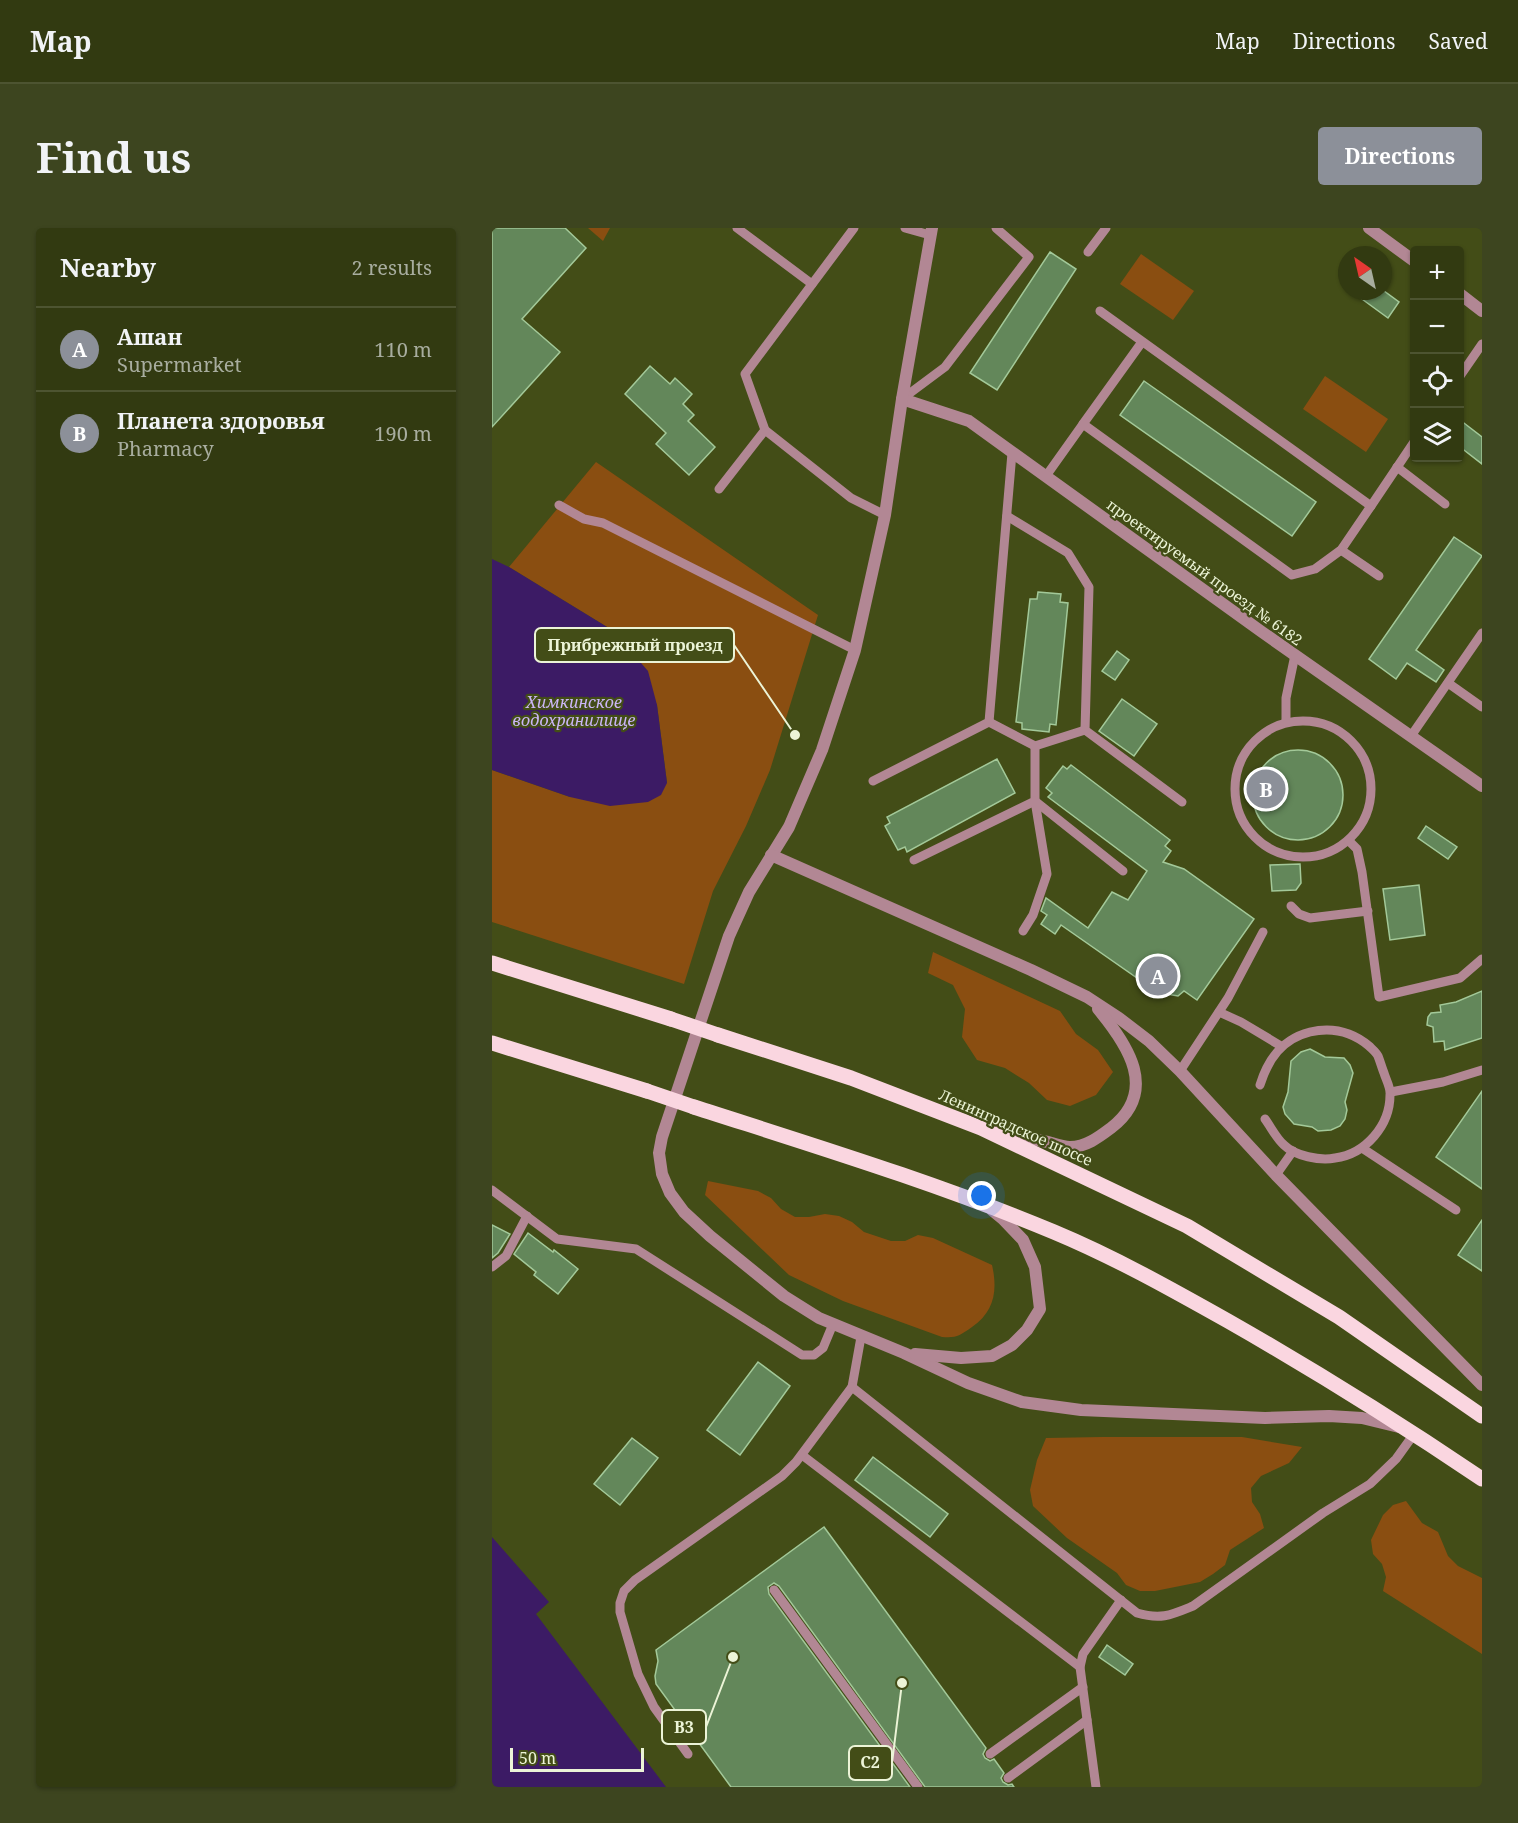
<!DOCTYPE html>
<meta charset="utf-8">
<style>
body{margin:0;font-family:"Noto Serif",serif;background:#3d451f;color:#f1f3f6}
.controls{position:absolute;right:18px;top:18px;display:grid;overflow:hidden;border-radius:6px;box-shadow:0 2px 4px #0004}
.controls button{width:54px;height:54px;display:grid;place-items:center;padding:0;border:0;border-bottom:2px solid #4d5431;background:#323a11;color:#f1f3f6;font:30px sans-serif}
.compass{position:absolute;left:846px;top:18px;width:54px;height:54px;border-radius:50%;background:#323a11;box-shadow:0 2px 4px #0004;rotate:326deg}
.scale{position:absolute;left:18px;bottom:15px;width:134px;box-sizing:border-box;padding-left:6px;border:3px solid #ecf4d7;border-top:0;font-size:16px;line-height:21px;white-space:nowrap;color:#ecf4d7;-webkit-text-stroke:4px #434d17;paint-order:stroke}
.you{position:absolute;left:490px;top:968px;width:21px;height:21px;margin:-15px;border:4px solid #fff;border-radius:50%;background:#1a73e8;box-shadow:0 0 0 9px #1a73e833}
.badge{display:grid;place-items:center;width:39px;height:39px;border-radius:50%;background:#8c9099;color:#fff;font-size:20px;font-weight:700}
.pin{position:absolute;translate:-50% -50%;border:3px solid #fff;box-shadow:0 2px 6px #0006}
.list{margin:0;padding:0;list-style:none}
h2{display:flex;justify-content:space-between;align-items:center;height:78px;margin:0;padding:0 24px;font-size:26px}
h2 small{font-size:20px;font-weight:400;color:#a8ad9f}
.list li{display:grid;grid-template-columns:39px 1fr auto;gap:18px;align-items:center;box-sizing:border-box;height:84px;padding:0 24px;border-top:2px solid #4d5431}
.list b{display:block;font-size:22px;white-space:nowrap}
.list p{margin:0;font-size:20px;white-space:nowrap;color:#a8ad9f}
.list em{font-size:20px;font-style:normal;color:#a8ad9f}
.icon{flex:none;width:33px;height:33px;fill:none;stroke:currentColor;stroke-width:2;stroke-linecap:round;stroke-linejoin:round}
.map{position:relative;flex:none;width:990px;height:1559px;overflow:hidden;border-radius:6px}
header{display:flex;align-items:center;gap:36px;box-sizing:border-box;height:84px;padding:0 30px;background:#323a11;border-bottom:2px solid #4d5431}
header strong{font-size:28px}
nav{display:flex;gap:33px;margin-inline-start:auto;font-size:21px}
.intro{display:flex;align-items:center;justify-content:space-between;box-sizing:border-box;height:144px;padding:0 36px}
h1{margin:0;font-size:42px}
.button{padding:15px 27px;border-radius:6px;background:#8c9099;color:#fff;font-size:21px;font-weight:700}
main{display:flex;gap:36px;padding:0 36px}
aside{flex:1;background:#323a11;border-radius:6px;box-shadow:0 2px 4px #0004}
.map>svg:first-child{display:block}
.green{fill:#8a4e11}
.water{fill:#3c1b65}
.building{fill:#63875a;stroke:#a3c999;stroke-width:1.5}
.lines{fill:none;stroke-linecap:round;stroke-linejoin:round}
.service{stroke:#b28794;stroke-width:9}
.minor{stroke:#b28794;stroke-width:12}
.tertiary{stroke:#b28794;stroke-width:12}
.primary{stroke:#fad6e0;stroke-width:15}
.primary-bridge{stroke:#fad6e0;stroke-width:15}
.labels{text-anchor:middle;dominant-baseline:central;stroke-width:4.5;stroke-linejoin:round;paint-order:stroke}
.street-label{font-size:15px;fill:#ecf4d7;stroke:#434d17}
.water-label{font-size:16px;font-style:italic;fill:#cbb6f7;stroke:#434d17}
.leader{fill:none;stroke:#ecf4d7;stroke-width:2}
.callout-dot{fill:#ecf4d7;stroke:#434d17;stroke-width:2}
.callout{fill:#434d17;stroke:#ecf4d7;stroke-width:2}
.callout-label{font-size:16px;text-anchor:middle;font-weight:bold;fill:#ecf4d7}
</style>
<header>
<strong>Map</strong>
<nav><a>Map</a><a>Directions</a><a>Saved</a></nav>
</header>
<div class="intro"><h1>Find us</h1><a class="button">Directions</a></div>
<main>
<aside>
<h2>Nearby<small>2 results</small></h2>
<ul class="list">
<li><span class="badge">A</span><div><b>Ашан</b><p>Supermarket</p></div><em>110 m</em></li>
<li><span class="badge">B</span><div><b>Планета здоровья</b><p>Pharmacy</p></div><em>190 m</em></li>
</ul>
</aside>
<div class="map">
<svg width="990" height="1559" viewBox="0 0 990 1559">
<rect width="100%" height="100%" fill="#434d17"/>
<!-- green -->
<g class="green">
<polygon points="96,0 118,0 111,13"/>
<polygon points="649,26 702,63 681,92 628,56"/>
<polygon points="833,148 896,191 874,224 811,181"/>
<polygon points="104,234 326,387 278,542 254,598 221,663 192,756 0,694 0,542 78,569 175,555 165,477 120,402 17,339"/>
<polygon points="441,724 568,783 584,806 606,822 621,844 604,867 578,878 555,872 537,855 513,840 485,832 470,809 473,781 461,757 436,745"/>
<path d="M216 953 266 963 279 970 289 981 303 989H317L333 986 347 988 360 994 372 1004 399 1013H413L426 1007 441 1010 500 1037C506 1063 502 1084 480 1099 467 1108 465 1110 450 1109L351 1073 297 1047 213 967Z"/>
<polygon points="610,1209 750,1209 810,1219 797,1235 769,1248 759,1260 760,1274 768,1286 772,1300 738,1322 733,1337 721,1346 708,1354 663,1363 648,1363 634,1357 625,1345 575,1310 541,1278 538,1262 545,1232 554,1210"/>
<polygon points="914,1273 930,1295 946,1304 956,1328 966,1338 990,1350 990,1426 891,1363 894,1349 890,1336 881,1326 879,1312 891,1287 901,1277"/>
</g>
<!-- water -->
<g class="water">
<polygon points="0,331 17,339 120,402 156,443 165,477 175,555 169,567 156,574 118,578 78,569 0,542"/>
<polygon points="0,1309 57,1374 44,1386 174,1559 0,1559"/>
</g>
<!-- building -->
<g class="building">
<polygon points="0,0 73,0 94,20 30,91 68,124 0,199"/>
<polygon points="558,24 584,41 505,162 478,145"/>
<polygon points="859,63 892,63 907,74 896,90"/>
<polygon points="158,138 178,156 183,150 200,166 191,176 202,187 196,193 223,219 197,247 164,216 174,205 133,166"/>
<polygon points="652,153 824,274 800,308 628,187"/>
<polygon points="968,192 990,209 990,236 968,219"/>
<polygon points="962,309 990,328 924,422 952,442 944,454 915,435 904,451 877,431"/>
<polygon points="546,364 569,366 568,374 576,375 564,497 558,496 557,504 530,501 530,495 524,494 538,371 545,371"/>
<polygon points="625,423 637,432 623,452 610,443"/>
<polygon points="630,471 665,496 642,528 607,503"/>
<circle cx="806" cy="567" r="45"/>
<polygon points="505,531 523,565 415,624 413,619 406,622 393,598 398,595 395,589"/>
<polygon points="579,537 678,612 673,618 679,623 671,634 692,641 762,691 705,772 692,763 686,768 669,765 668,766 569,697 563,706 549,696 555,687 549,683 554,670 596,700 620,664 636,672 655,643 556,569 560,565 554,560 571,538 575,541"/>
<polygon points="934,598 965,619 956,631 926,610"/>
<polygon points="808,636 809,655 804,662 780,663 778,637"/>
<polygon points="927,657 933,707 898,712 891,661"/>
<polygon points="990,763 990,810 953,822 952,813 942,814 941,799 935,797 936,789 939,785 949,784 948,777 964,774"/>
<polygon points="818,821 833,829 852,830 858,837 861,845 853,874 855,882 853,891 848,898 839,902 826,903 820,899 802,896 793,886 791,879 796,864 799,833 809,824"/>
<polygon points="990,863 990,961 944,929"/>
<polygon points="990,992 990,1043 966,1027"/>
<polygon points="0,997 18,1006 6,1025 0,1030"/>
<polygon points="36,1005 61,1024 62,1022 86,1041 66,1066 42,1047 44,1044 22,1026"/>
<polygon points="266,1134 298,1158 248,1227 215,1202"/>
<polygon points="140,1210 166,1230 128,1277 102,1256"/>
<polygon points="381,1229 456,1286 438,1309 363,1252"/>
<polygon points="332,1299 494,1520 491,1526 493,1530 498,1533 502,1531 512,1545 509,1550 511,1554 516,1557 520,1556 522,1559 433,1559 287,1358 282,1355 276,1359 277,1366 418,1559 239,1559 164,1456 163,1448 166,1433 164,1422"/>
<polygon points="615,1417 641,1436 633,1447 607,1429"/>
</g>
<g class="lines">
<!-- service -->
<g class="service">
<polyline points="245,0 320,56"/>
<polyline points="362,0 253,146 273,202 359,270 393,287"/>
<polyline points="413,0 438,7"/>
<polyline points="596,24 614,0"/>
<polyline points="608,83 879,278 922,214"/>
<polyline points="650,114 591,196 800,347 823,341 849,322 879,278"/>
<polyline points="968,148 990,116"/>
<polyline points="410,171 453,139 537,29 504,0"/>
<polyline points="905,239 953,276"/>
<polyline points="554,248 591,196"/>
<polyline points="227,261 273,202"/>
<polyline points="67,277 92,291 111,295 363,422"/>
<polyline points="515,288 576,325 597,359 593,502 690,574"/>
<polyline points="849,322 887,348"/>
<polyline points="956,455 990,479"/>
<circle cx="811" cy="561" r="68"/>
<polyline points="497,494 543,518 593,502"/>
<polyline points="794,494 794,470 803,427"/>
<polyline points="919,508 990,405"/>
<polyline points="381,553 497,494 520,225"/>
<polyline points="543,573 631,643"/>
<polyline points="857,613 865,621 870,644 887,769 968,750 990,731"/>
<polyline points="422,632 543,573 543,518"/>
<polyline points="799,678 807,686 818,690 876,683"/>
<polyline points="531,703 541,687 555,646 543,573"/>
<polyline points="727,784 749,794 789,818"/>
<polyline points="688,843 736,770 771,704"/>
<path d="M768 857C776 831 790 811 818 804 840 799 859 803 877 818 880 821 884 824 886 828 888 833 890 840 892 845 894 852 899 860 898 867 898 897 874 926 843 930 828 933 803 928 792 917 784 910 779 899 773 891"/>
<polyline points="899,864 951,854 990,842"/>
<polyline points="870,920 964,982"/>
<polyline points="784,947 801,923"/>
<polyline points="0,962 65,1011 144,1021 310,1127 322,1127 331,1120 341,1096"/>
<polyline points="0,1039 14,1028 35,988"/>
<path d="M369 1109 360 1159 645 1385C669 1392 679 1387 701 1378L831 1285 878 1256 904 1231 922 1206"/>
<polyline points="310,1227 588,1439"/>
<polyline points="282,1362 426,1559"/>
<polyline points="196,1526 162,1479 146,1446 128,1384 128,1375 132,1363 143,1352 290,1248 304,1234 360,1159"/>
<polyline points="498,1526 591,1459"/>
<polyline points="516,1550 595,1492"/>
<polyline points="604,1559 588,1439 591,1426 629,1372"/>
</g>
<!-- minor -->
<g class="minor">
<polyline points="877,0 922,33"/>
<polyline points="968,66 990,83"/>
<polyline points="410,171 477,193 770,404 990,558"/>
</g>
<!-- tertiary -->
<g class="tertiary">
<polyline points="440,0 410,171 393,287 363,422 330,522 297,599 257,664 237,708 170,909 167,925 170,946 178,965 192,984 218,1008 292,1068 327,1090 412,1125 476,1155 530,1174 589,1182 773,1190 837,1188 870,1190 907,1199"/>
<polyline points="279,627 539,742 595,769 627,790 657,813 688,843 784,947 990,1157"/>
<path d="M506 904C522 907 539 911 556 914 563 916 571 919 578 919 594 919 607 909 619 900 667 863 636 817 606 781"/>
<polyline points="423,1126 469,1130 500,1128 520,1117 535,1102 548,1081 543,1039 531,1012 511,991 500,982"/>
</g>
<!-- primary -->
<g class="primary">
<polyline points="0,735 179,791"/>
<polyline points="226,807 359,850 489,900 695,998 847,1089 990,1188"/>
<polyline points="0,815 155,863"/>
<path d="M202 879C323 918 445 955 562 1004 622 1029 679 1061 736 1093 822 1142 907 1195 990 1251"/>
</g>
<!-- primary-bridge -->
<g class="primary-bridge">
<polyline points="179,791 226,807"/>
<polyline points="155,863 202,879"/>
</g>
</g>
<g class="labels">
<!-- street labels -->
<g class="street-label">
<text transform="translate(713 344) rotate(36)">проектируемый проезд № 6182</text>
<text transform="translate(524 899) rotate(24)">Ленинградское шоссе</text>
</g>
<!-- water labels -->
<g class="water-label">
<text x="82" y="474">Химкинское<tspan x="82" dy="18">водохранилище</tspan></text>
</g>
</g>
<!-- callouts -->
<path class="leader" d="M303 507L242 417M241 1429L214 1499M410 1455L400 1535"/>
<g class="callout-dot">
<circle cx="303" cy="507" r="6"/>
<circle cx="241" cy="1429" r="6"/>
<circle cx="410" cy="1455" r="6"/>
</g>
<g class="callout">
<rect x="43" y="400" width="199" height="34" rx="6"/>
<rect x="170" y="1482" width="44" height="34" rx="6"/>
<rect x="357" y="1518" width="43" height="34" rx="6"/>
</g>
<g class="callout-label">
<text x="143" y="423">Прибрежный проезд</text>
<text x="192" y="1505">B3</text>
<text x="378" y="1540">C2</text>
</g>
</svg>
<div class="controls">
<button>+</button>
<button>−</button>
<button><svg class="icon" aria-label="locate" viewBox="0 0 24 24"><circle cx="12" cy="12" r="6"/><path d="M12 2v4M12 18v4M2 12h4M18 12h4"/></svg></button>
<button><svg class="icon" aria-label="layers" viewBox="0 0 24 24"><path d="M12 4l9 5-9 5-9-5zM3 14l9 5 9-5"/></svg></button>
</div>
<svg class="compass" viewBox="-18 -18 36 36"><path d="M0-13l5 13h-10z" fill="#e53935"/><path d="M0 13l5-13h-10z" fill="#a8ad9f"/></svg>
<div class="scale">50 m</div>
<div class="you"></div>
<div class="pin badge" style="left:666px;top:748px">A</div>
<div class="pin badge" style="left:774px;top:561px">B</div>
</div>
</main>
